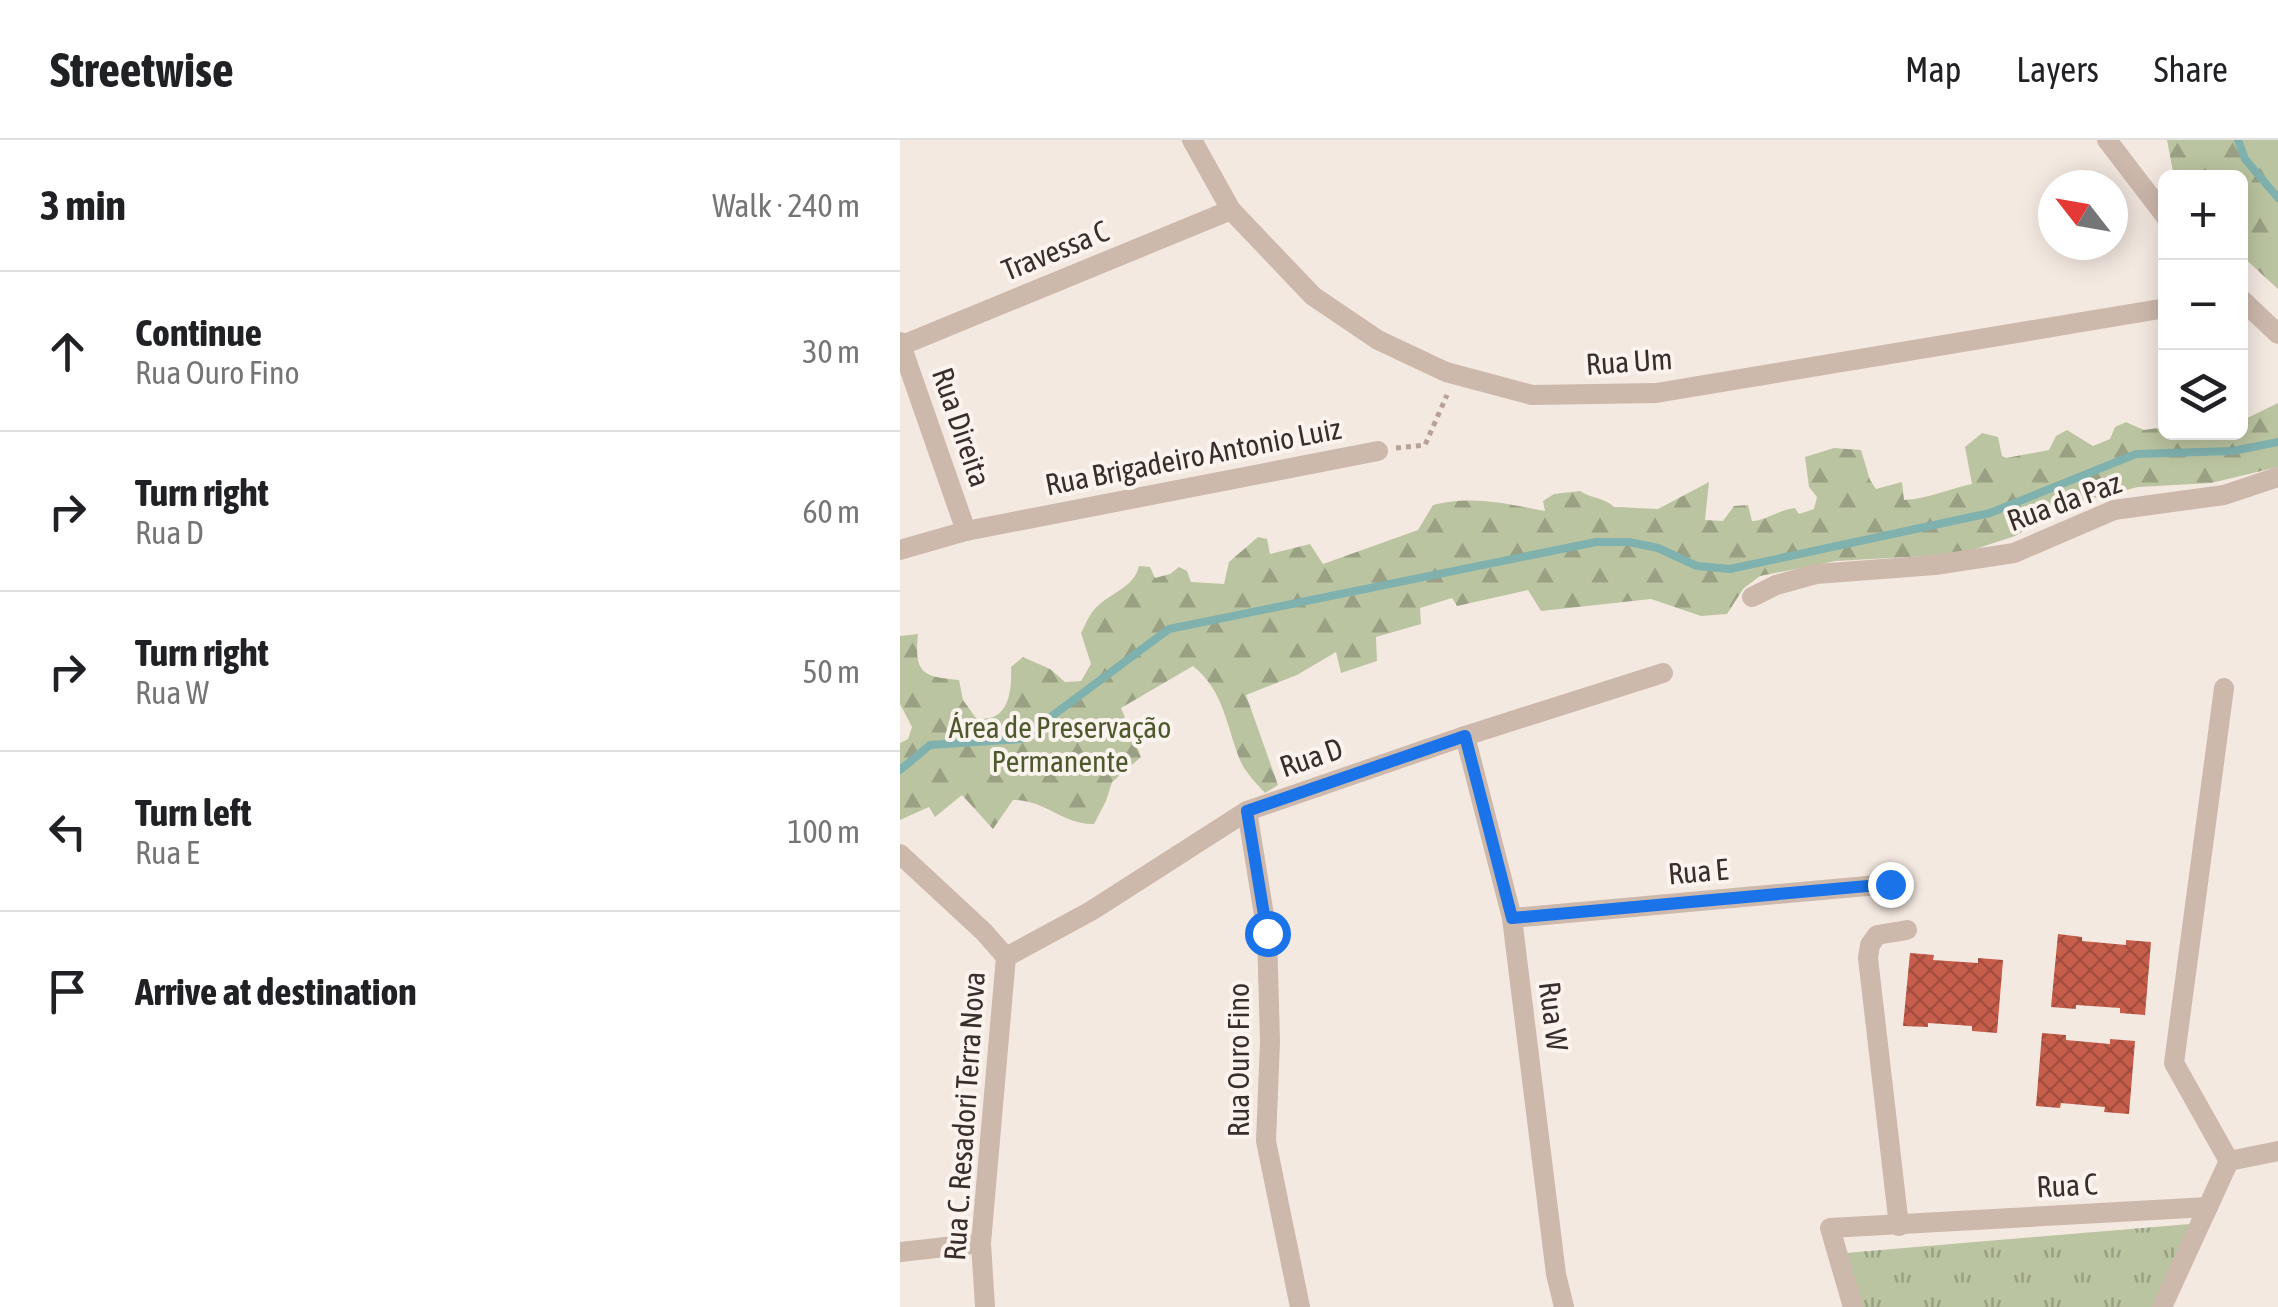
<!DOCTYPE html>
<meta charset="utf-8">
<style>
body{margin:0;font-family:"Asap Condensed",sans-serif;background:#f6f6f6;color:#202124}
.controls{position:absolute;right:30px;top:30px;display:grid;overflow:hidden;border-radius:15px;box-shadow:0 5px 25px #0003}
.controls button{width:90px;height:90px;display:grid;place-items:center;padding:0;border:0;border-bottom:2px solid #e0e0e0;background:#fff;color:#202124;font:50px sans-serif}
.compass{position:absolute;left:1138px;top:30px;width:90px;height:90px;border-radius:50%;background:#fff;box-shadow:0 5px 25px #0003;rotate:301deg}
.stop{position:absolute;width:30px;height:30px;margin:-22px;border:8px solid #1a73e8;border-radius:50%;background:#fff}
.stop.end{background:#1a73e8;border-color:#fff;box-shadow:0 2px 10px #0008}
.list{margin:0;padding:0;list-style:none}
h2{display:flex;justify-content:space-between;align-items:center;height:130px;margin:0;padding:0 40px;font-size:42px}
h2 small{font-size:32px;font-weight:400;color:#757577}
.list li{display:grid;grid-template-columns:65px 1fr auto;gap:30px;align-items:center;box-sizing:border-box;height:160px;padding:0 40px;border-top:2px solid #e0e0e0}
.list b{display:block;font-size:38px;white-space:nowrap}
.list p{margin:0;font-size:32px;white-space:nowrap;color:#757577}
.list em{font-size:32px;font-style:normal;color:#757577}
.icon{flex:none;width:55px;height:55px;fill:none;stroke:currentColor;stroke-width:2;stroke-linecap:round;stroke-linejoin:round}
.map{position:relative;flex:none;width:1378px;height:1167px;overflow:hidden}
header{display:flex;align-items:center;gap:60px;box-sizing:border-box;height:140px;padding:0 50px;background:#fff;border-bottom:2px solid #e0e0e0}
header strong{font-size:48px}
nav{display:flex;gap:55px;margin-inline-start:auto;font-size:35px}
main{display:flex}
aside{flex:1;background:#fff}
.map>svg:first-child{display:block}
.grass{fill:url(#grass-tufts)}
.forest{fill:url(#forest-firs)}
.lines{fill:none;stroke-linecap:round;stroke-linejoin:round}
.stream{stroke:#7fb1af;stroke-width:8}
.building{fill:url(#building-cross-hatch)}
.path{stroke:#b8a196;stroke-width:5;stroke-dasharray:5 5;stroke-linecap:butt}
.minor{stroke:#cdb8ac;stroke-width:20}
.route{stroke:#1a73e8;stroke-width:12}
.labels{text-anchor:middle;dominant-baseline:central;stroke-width:8;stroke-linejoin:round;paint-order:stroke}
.street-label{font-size:30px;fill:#3a2e2b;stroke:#fbf3ed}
.park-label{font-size:30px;fill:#4e592e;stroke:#fbf3ed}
</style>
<header>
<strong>Streetwise</strong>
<nav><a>Map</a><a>Layers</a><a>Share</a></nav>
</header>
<main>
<aside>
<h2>3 min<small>Walk · 240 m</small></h2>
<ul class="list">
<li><svg class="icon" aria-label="ahead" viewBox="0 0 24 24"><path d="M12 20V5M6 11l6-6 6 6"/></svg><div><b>Continue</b><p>Rua Ouro Fino</p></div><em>30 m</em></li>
<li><svg class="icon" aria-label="right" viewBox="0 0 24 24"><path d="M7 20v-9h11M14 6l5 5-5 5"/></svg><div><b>Turn right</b><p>Rua D</p></div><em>60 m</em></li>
<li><svg class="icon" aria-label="right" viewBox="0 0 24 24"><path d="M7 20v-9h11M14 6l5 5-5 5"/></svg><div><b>Turn right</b><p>Rua W</p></div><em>50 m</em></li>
<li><svg class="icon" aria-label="left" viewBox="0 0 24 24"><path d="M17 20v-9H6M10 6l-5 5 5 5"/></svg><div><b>Turn left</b><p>Rua E</p></div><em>100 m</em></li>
<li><svg class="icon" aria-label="arrive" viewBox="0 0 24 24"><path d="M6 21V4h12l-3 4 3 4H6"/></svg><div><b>Arrive at destination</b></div></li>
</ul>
</aside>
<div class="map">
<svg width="1378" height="1167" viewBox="0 0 1378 1167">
<defs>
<pattern id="grass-tufts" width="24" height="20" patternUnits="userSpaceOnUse" patternTransform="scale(2.5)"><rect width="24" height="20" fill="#bbc4a0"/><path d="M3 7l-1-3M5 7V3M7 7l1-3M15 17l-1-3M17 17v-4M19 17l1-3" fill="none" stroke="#99a083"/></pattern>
<pattern id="forest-firs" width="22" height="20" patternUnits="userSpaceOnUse" patternTransform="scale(2.5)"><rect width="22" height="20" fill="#bbc4a0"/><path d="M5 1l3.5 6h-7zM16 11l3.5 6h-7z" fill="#99a083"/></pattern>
<pattern id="building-cross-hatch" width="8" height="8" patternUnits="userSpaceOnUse" patternTransform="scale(2.5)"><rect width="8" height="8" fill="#c75d4b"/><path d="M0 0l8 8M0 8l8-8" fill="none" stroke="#a34d3f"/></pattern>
</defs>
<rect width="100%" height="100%" fill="#f4e9e1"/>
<!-- grass -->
<polygon class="grass" points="1290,1084 1253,1167 961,1167 945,1113"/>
<!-- forest -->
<g class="forest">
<polygon points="1267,0 1378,0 1378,149 1341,115 1340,38 1274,37"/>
<path d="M1378 263V327L1311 343 1238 347 1167 365 1115 396 1060 414 936 421 860 436 843 449 827 474 801 476 751 459 641 471 628 450 557 466 552 458 520 468 521 484 476 497 477 521 441 533 436 512 397 535 346 555 378 645 365 653C356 643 345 632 340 620 326 585 324 551 293 526L221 568 241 617 212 642 206 661 194 684C163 685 146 660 113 660L93 689 62 655 35 677 29 667 0 680V603L8 599 12 587 0 564V496L18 494C14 533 22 537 59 540L63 560 76 578C109 584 112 551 111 527L123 517 150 529 165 542 181 541 191 524 181 493C185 486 188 477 193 471 206 454 234 449 239 426L250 427 255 438 270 434 279 427 287 431 291 442 324 444 329 422 358 397 367 399 370 414 410 404 423 424 518 390 533 365C572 355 607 364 645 371L643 361 654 354 680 351C692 359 704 357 714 367L758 369 809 342 805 380 823 381 834 366 848 365 852 381C867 380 878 370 895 368L899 374 914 369 917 357 909 347 905 317 934 308 961 310 970 340 976 349 1002 342 1004 360C1028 359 1048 349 1072 344L1065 307 1082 293 1098 297 1102 316 1106 318 1149 310 1156 296 1167 290 1193 306 1210 299 1215 287 1226 282 1244 290 1265 287 1266 292H1340L1341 281Z"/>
</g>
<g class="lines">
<!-- stream -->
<g class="stream">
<polyline points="1338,0 1345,19 1378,58"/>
<polyline points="0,630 30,605 121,599 269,489 696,402 729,402 758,408 797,426 830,429 1090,373 1236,314 1333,311 1378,302"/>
</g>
</g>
<!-- building -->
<g class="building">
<polygon points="1158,794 1182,797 1182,801 1226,805 1226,800 1251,802 1245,875 1220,873 1220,868 1176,865 1176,869 1151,867"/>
<polygon points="1010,813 1034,815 1033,820 1078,823 1078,818 1103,820 1097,893 1072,891 1072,886 1028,883 1028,887 1003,886"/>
<polygon points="1142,893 1166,895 1166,900 1210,904 1210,899 1235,901 1229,974 1204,972 1205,967 1161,963 1160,968 1136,966"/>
</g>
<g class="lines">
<!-- path -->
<polyline class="path" points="496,308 525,305 547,255"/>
<!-- minor -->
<g class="minor">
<polyline points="292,0 331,70 413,156 478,200 546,232 632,255 756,253 1266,168"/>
<polyline points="1207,0 1266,77"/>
<polyline points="1340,158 1378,194"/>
<polyline points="0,202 66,391"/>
<polyline points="0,206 331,70"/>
<polyline points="0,410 66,391 478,311"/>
<polyline points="852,457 876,445 916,434 1035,425 1114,413 1214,370 1324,355 1378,337"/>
<polyline points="1324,548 1274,923 1329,1021"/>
<polyline points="565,596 612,778 656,1134 664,1167"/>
<polyline points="347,671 367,793 370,902 366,1001 400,1167"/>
<polyline points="0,714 84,792 106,817 81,1103 85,1167"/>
<polyline points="612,778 989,744"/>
<polyline points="106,817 191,771 347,671 565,596 763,533"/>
<polyline points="999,1086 968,818 970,805 977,795 1007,790"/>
<polyline points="0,1112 81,1103"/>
<polyline points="953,1167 930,1088 1308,1067"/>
<polyline points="1262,1167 1329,1021 1378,1011"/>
</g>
</g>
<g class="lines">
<!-- route -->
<polyline class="route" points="367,793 347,671 565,596 612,778 990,744"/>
</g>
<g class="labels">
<!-- street labels -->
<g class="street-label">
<text transform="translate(155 110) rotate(-22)">Travessa C</text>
<text transform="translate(729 221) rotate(-4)">Rua Um</text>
<text transform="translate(62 287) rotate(71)">Rua Direita</text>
<text transform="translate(293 316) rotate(-11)">Rua Brigadeiro Antonio Luiz</text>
<text transform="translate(1164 361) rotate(-20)">Rua da Paz</text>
<text transform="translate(411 617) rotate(-19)">Rua D</text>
<text transform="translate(798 731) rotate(-5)">Rua E</text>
<text transform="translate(654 876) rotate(83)">Rua W</text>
<text transform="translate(338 920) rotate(-90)">Rua Ouro Fino</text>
<text transform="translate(64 976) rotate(-86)">Rua C. Resadori Terra Nova</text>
<text transform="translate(1167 1045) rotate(-3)">Rua C</text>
</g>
<!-- park labels -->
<g class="park-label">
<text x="160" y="587">Área de Preservação<tspan x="160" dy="34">Permanente</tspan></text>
</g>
</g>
</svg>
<div class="controls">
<button>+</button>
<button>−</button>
<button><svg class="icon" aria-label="layers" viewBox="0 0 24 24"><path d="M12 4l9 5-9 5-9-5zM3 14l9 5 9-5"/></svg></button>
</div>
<svg class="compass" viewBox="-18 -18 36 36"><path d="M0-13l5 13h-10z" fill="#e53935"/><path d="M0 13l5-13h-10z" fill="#757577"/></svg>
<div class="stop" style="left:367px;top:793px"></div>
<div class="stop end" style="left:990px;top:744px"></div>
</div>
</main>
